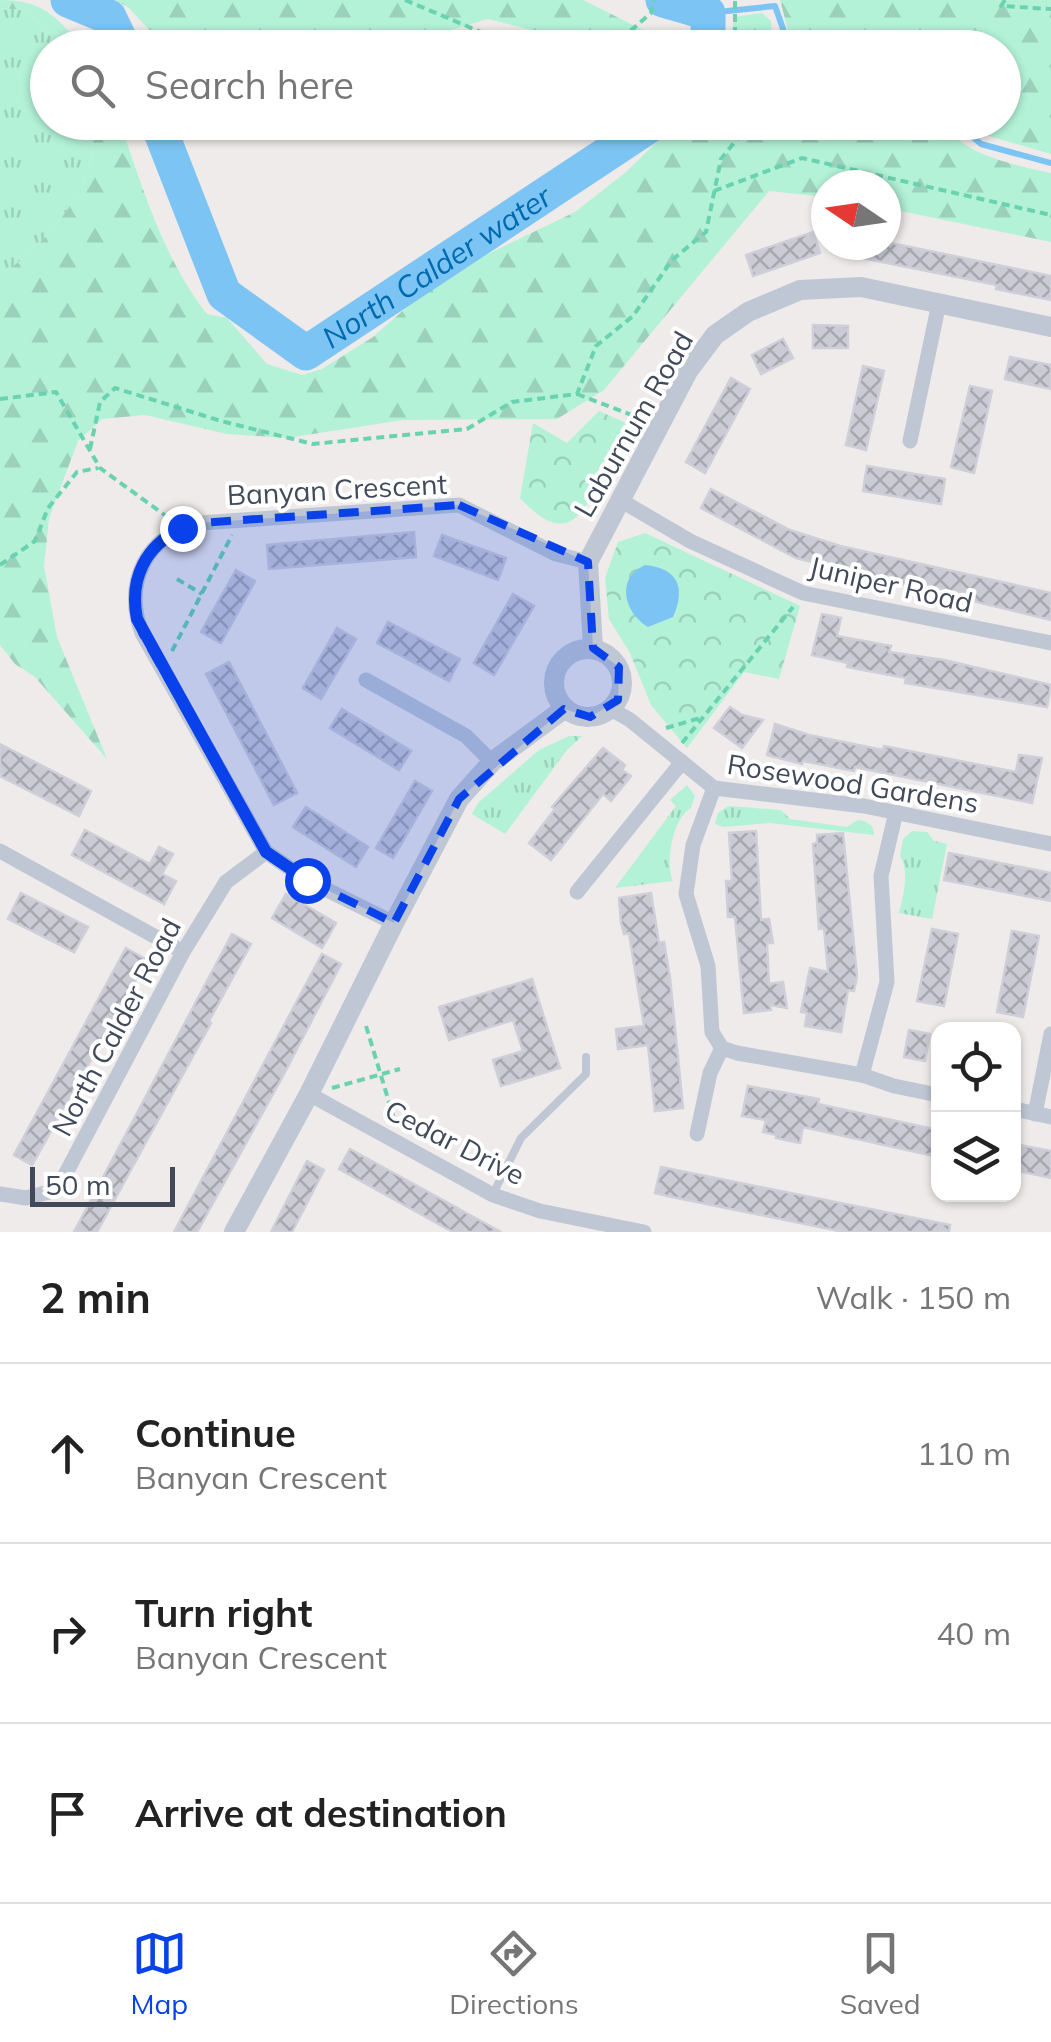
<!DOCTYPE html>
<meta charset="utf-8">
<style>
body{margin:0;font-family:Mulish,sans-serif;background:#f2f2f2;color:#222}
.controls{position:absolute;right:30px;bottom:30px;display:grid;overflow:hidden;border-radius:20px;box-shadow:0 2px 8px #0004}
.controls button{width:90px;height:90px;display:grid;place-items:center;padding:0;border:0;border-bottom:2px solid #e0e0e0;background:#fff;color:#222;font:50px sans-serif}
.compass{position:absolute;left:811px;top:170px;width:90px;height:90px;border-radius:50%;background:#fff;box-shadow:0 2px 8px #0004;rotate:283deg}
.scale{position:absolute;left:30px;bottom:25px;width:145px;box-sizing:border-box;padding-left:10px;border:5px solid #424a5a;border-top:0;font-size:28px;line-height:35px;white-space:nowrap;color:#424a5a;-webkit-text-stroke:8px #fff;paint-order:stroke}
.stop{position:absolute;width:30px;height:30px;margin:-22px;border:8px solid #0942ea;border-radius:50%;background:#fff}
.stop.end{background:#0942ea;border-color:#fff;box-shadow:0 2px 10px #0008}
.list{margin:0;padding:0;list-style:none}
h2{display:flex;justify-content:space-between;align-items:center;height:130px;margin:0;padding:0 40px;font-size:42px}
h2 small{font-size:32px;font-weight:400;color:#767676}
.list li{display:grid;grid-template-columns:65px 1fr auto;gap:30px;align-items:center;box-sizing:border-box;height:180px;padding:0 40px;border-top:2px solid #e0e0e0}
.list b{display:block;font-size:38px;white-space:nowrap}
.list p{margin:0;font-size:32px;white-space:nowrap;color:#767676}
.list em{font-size:32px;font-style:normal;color:#767676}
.icon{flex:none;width:55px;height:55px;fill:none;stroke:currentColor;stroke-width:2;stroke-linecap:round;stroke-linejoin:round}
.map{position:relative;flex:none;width:1051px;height:1232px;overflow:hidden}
.search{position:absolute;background:#fff;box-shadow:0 2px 8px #0004;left:30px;right:30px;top:30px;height:110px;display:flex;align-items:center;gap:25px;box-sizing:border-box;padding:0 35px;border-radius:55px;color:#767676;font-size:38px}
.sheet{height:670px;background:#fff}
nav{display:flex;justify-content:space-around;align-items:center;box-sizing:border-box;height:140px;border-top:2px solid #e0e0e0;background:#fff;font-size:28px;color:#767676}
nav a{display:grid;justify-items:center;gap:5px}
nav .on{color:#0942ea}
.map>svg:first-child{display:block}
.grass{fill:url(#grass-tufts)}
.forest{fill:url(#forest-firs)}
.park{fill:url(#park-crowns)}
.water{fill:#7cc4f3}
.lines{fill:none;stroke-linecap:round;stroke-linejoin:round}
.stream{stroke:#7cc4f3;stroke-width:6}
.river{stroke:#7cc4f3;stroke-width:35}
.building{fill:url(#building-cross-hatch);stroke:#cecfd8;stroke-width:2.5}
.path{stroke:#69d2b1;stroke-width:4;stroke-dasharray:8 5;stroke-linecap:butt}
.service{stroke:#bfc7d4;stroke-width:8}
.minor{stroke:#bfc7d4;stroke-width:15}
.tertiary{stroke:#bfc7d4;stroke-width:20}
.route{stroke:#0942ea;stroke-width:12}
.marked{fill:#0942ea;fill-opacity:0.2;stroke:#0942ea;stroke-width:8;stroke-dasharray:20 12;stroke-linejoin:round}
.labels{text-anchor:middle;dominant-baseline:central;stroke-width:8;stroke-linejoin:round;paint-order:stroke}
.street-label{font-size:28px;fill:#424a5a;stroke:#fff}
.water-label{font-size:30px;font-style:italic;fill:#006aaf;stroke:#fff}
</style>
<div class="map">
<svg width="1051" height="1232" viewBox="0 0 1051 1232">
<defs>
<pattern id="grass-tufts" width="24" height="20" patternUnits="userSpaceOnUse" patternTransform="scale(2.5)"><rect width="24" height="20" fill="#b3f2d7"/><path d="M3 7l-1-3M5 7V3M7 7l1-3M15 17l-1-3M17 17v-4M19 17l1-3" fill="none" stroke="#9bd1bb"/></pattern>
<pattern id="forest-firs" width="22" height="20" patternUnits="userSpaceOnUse" patternTransform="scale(2.5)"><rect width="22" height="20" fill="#b3f2d7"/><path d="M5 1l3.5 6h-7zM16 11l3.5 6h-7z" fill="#9bd1bb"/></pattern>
<pattern id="park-crowns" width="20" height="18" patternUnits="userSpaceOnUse" patternTransform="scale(2.5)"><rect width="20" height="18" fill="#b3f2d7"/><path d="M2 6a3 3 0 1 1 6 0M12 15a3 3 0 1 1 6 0" fill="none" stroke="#9bd1bb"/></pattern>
<pattern id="building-cross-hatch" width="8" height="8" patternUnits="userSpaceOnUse" patternTransform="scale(2.5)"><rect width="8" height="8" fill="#cacbd4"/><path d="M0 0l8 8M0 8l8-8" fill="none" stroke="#a6a7af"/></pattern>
</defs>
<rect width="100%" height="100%" fill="#eeebea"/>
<!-- grass -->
<g class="grass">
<path d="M0 8 27 10 60 47 48 48V122L92 123C104 181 45 245 0 276Z"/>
<polygon points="569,736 582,736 567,750 505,834 472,814 478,803 539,750"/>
<path d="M687 785 695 796 691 808C672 819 665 863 673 881L615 888 676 806 670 800Z"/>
<path d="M728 806 781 810 790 819 847 827 858 820C867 821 874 825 874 835L770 823 723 827 715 824 718 813Z"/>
<path d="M912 831 927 832 934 841 947 844 932 919 899 913C903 898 910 871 900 856L903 839Z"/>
</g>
<!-- forest -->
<g class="forest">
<path d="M0 0C44 0 56 17 83 47H60L27 10 0 8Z"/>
<polygon points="115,0 583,0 671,44 598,47 488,19 395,47 165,47 129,8"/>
<polygon points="780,0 1051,0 1051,154 972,131 964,123 1004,122 1004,48 847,47 789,34"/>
<polygon points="762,13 771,21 773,47 730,47 734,17"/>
<path d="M92 123H120C143 189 163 258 207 314L227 318 267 364 302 375 322 369 373 337 442 276 575 212 626 172 676 123H947C955 154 1023 167 1051 173V242L886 208V185H826V197L769 191 604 390 557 419 403 420 287 438 227 434 145 415 102 419 78 441 49 518 44 566 57 637 107 759 35 677 15 664 0 645V276C45 245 104 181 92 123Z"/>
</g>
<!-- park -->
<g class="park">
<path d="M599 411 630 425C621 441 611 457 603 474 581 520 565 546 520 498L533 423 567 443Z"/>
<polygon points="645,533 800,606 779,679 744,672 687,748 651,705 630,653 609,619 605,578 618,542"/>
</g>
<!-- water -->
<path class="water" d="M645 565C678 568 686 588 673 617L648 627C624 613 615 578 645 565Z"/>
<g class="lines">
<!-- stream -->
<g class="stream">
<polyline points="708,13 775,6 788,43 815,48"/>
<polyline points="955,122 981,144 1051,163"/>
</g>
<!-- river -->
<g class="river">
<polyline points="68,0 109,17 124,48"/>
<polyline points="663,0 708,13 708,48"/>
<path id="s1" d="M157 122 224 294 306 353 655 122"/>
</g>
</g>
<!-- building -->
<g class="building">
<polygon points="813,232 820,253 753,276 746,255"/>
<polygon points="886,242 1051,276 1051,300 996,289 997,285 832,252 833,245 886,245"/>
<polygon points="813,325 848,326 848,348 813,348"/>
<polygon points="783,339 793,358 761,374 752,355"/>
<polygon points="1010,357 1051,365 1051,389 1005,379"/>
<polygon points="863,366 884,371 866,450 846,445"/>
<polygon points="731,378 750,389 705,473 686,462"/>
<polygon points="970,386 992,391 974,473 951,467"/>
<polygon points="867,466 945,479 941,504 863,491"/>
<polygon points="711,489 790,530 840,546 1051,593 1051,620 796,558 701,508"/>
<polygon points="414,532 416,557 269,569 267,545"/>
<polygon points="442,535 506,558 498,580 434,556"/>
<polygon points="236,570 255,581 221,643 201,632"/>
<polygon points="513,594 534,606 494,675 474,663"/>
<polygon points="822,614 841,618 837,636 891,646 889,652 944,660 1051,685 1047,707 905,683 906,678 847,667 848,663 812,655"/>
<polygon points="388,622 460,659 449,681 377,643"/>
<polygon points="337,628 356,639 321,699 303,688"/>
<polygon points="229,662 297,793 274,805 206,674"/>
<polygon points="730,707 742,715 763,720 742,748 714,728"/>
<polygon points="342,709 411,751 399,770 330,728"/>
<polygon points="775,724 809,735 883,750 884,746 1016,772 1019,755 1042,758 1032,803 855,767 854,771 803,761 802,764 767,755"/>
<polygon points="0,744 91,791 79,816 0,776"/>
<polygon points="603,748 625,765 622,770 631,776 611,801 603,794 551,860 529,843 555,809 552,807"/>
<polygon points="415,781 432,791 393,858 376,848"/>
<polygon points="306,807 368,847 356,867 293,827"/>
<polygon points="85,830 150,864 159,847 173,854 162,874 176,881 164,904 72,855"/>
<polygon points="756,831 761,920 769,919 773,943 767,943 769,984 783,982 787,1008 770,1005 771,1010 744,1013 735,917 728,917 726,881 732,881 729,833"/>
<polygon points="843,833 857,976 854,991 848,990 841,1032 805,1026 807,1013 801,1012 810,968 828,972 824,928 819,929 813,844 817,843 817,835"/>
<polygon points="949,853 1051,873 1051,901 944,880"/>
<polygon points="21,893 88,927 74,952 8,919"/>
<polygon points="651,893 659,943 664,942 670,978 683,1108 655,1111 648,1045 618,1049 616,1029 644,1026 629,933 624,934 621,923 619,898"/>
<polygon points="286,894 336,923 322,948 272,918"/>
<polygon points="932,929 958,934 944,1006 917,1001"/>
<polygon points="1012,931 1039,936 1023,1017 997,1012"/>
<polygon points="232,934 251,944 209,1021 211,1023 97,1232 74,1232"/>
<polygon points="126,948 147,960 32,1165 14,1155"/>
<polygon points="322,954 341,964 284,1074 197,1232 174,1232"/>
<polygon points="532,979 560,1068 501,1086 493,1060 523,1051 513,1020 449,1040 439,1007"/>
<polygon points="909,1030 930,1034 925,1061 904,1057"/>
<polygon points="748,1086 819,1099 818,1104 938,1130 938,1157 803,1127 800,1143 776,1138 776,1135 763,1132 766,1120 742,1116"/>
<polygon points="1014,1144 1051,1151 1051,1178 1014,1170"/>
<polygon points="350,1149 501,1232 453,1232 339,1169"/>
<polygon points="307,1161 324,1170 292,1232 271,1232"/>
<polygon points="661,1167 950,1225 949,1232 844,1232 672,1197 655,1193"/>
</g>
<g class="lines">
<!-- path -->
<g class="path">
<polyline points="405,0 500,40 569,48"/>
<polyline points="1005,0 1001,6 1051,9"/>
<polyline points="611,48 651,13 654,0"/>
<polyline points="735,48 735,0"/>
<polyline points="714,191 802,158 1051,215"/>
<polyline points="577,394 642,419"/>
<polyline points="0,399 56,392 100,468 166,516"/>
<polyline points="90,449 100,402 115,388 221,421 313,444 467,429 512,402 577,394 596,346 633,316 672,260 706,232 721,159 751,122"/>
<polyline points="0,565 35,541 48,508 77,472 98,468"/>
<polyline points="177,579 202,594"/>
<polyline points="172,651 232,535"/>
<polyline points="666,728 700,718"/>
<polyline points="682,743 793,607"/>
<polyline points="366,1026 395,1122"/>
<polyline points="332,1088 400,1069"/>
</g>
<!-- service -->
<polyline class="service" points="493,1194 521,1138 586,1074 586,1057"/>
<!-- minor -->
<g class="minor">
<polyline points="910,441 939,303"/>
<polyline points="620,500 690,541 803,593 1051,643"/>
<polyline points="366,680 466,736 492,762"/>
<polyline points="611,709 630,720 714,788 864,806 1051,844"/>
<polyline points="714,788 693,845 686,894 708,966 712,1032 722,1048"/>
<polyline points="0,851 183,952"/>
<polyline points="577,892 682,762"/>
<path d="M394 923 307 880 266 852 142 633C123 583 146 534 200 523L459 505 556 554 588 562"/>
<polyline points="722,1048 737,1053 862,1075 894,1086 938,1095"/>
<polyline points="862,1075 887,982 881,876 896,812"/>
<polyline points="309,1094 493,1195 540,1211 644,1232"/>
<polyline points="1014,1109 1051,1117"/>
<polyline points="1035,1114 1051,1034"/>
<polyline points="697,1134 710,1073 722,1048"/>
<polyline points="0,1194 26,1198 57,1190 183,952 226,882 266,852"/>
</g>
<!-- tertiary -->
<g class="tertiary">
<polyline points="593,648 588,562 688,371 715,335 748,312 800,290 861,287 1051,327"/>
<circle cx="588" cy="683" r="34"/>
<polyline points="234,1232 309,1094 394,923 459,799 492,762 564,709"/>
</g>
</g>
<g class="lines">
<!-- route -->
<path class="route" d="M182 528C145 546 129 579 137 619L266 852 307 880"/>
</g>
<!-- marked area -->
<path class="marked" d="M459 505 588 562 593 648 619 667 618 700 590 717 564 709 459 799 394 923 307 880 266 852 142 633 134 589 144 561 170 534 200 523Z"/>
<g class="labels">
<!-- street labels -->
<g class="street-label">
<text transform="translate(633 424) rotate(-60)">Laburnum Road</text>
<text transform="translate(337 489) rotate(-3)">Banyan Crescent</text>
<text transform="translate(891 584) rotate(13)">Juniper Road</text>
<text transform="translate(853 783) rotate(9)">Rosewood Gardens</text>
<text transform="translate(116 1027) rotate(-62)">North Calder Road</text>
<text transform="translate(455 1142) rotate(27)">Cedar Drive</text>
</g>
<!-- water labels -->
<g class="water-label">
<text stroke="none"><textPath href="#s1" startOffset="442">North Calder water</textPath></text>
</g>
</g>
</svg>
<div class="controls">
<button><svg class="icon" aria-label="locate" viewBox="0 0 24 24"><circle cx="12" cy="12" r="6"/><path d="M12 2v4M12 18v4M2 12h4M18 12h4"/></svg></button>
<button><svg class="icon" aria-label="layers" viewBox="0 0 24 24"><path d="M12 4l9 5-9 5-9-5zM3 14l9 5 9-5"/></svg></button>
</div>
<svg class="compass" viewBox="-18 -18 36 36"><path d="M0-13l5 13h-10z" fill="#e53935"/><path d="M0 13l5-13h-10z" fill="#767676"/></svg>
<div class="scale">50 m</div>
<div class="stop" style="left:307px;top:880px"></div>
<div class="stop end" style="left:182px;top:528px"></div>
<div class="search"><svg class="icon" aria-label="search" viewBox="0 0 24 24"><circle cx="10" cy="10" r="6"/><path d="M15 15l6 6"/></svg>Search here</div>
</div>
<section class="sheet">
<h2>2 min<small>Walk · 150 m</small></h2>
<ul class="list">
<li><svg class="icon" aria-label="ahead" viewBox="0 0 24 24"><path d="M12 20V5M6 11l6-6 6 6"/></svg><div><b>Continue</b><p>Banyan Crescent</p></div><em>110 m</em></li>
<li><svg class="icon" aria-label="right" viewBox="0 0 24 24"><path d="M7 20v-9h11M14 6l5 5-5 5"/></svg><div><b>Turn right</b><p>Banyan Crescent</p></div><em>40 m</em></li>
<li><svg class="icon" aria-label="arrive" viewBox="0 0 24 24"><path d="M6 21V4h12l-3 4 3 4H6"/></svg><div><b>Arrive at destination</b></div></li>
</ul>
</section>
<nav>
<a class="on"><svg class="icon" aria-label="map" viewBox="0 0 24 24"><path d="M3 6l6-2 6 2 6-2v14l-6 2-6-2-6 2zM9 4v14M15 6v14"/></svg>Map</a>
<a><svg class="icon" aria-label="directions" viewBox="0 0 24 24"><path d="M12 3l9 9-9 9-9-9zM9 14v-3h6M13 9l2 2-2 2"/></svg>Directions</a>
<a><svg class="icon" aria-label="saved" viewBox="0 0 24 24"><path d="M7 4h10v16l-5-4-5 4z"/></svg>Saved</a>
</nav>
